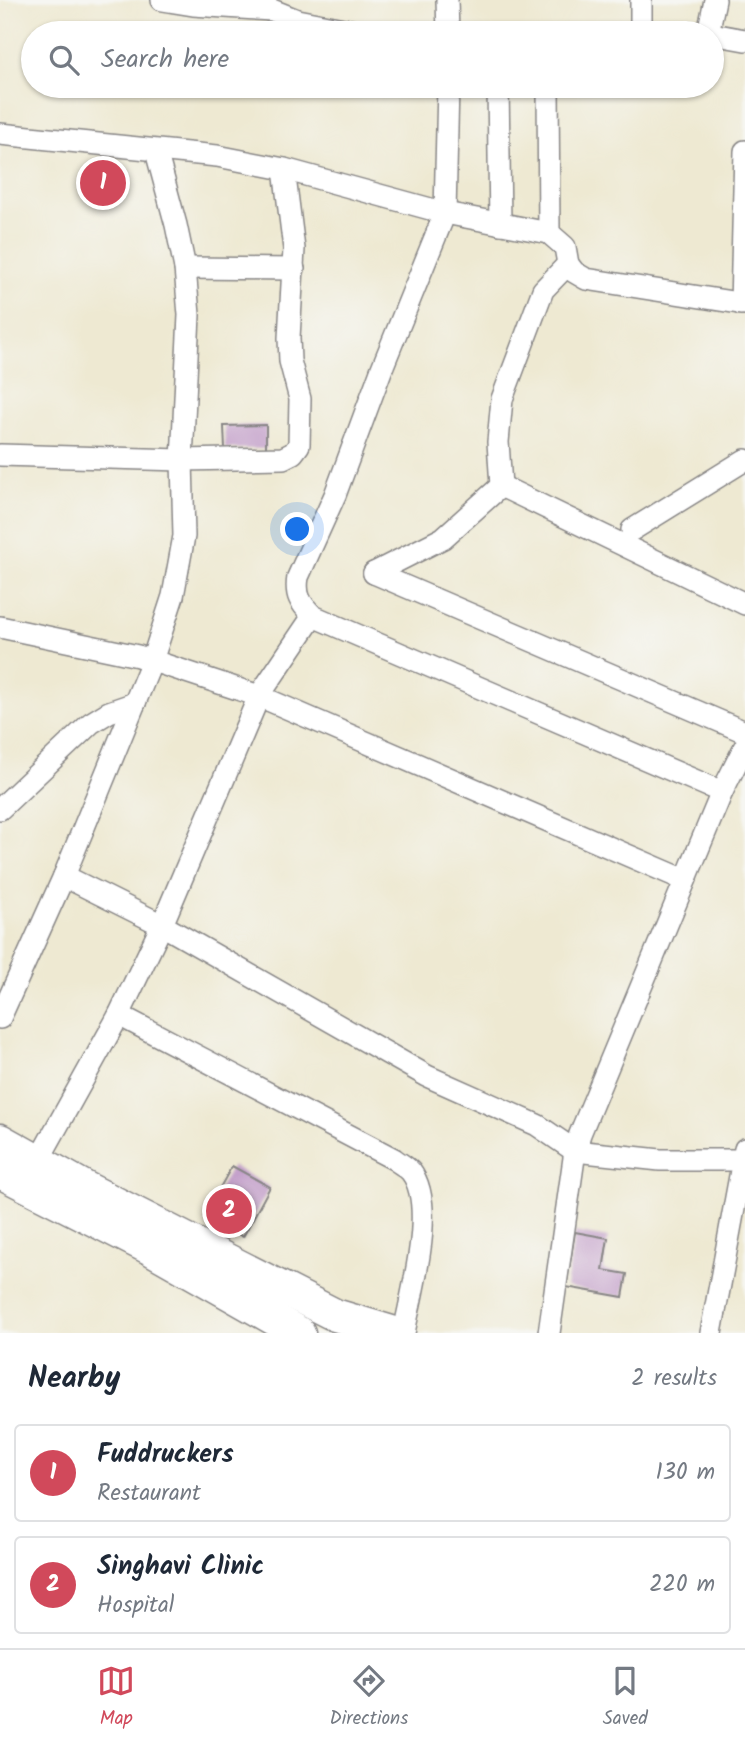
<!DOCTYPE html>
<style>
body{margin:0;font-family:Kalam,sans-serif;background:#f6f6f7;color:#1f2937}
.you{position:absolute;left:298px;top:530px;width:24px;height:24px;margin:-18px;border:5px solid #fff;border-radius:50%;background:#1a73e8;box-shadow:0 0 0 10px #1a73e833}
.badge{display:grid;place-items:center;width:46px;height:46px;border-radius:50%;background:#d1495b;color:#fff;font-size:23px;font-weight:700}
.pin{position:absolute;translate:-50% -50%;border:4px solid #fff;box-shadow:0 2px 7px #0006}
.list{margin:0;padding:0;list-style:none}
h2{display:flex;justify-content:space-between;align-items:center;height:91px;margin:0;padding:0 28px;font-size:30px}
h2 small{font-size:23px;font-weight:400;color:#747a83}
.list li{display:grid;grid-template-columns:46px 1fr auto;gap:21px;align-items:center;box-sizing:border-box;height:98px;margin:0 14px 14px;padding:0 14px;border:2px solid #e0e1e3;border-radius:7px}
.list b{display:block;font-size:26px;white-space:nowrap}
.list p{margin:0;font-size:23px;white-space:nowrap;color:#747a83}
.list em{font-size:23px;font-style:normal;color:#747a83}
.icon{flex:none;width:38px;height:38px;fill:none;stroke:currentColor;stroke-width:2;stroke-linecap:round;stroke-linejoin:round}
.map{position:relative;flex:none;width:745px;height:1333px;overflow:hidden}
.search{position:absolute;background:#fff;box-shadow:0 2px 5px #0004;left:21px;right:21px;top:21px;height:77px;display:flex;align-items:center;gap:18px;box-sizing:border-box;padding:0 24px;border-radius:38px;color:#747a83;font-size:26px}
.sheet{height:315px;background:#fff}
nav{display:flex;justify-content:space-around;align-items:center;box-sizing:border-box;height:98px;border-top:2px solid #e0e1e3;background:#fff;font-size:19px;color:#747a83}
nav a{display:grid;justify-items:center;gap:4px}
nav .on{color:#d1495b}
.map>svg:first-child{display:block}
.building{fill:#c4a1cb}
.lines{fill:none;stroke-linecap:round;stroke-linejoin:round}
.street-casing{stroke:#888686;stroke-width:24}
.secondary-casing{stroke:#888686;stroke-width:35}
.street{stroke:#fff;stroke-width:21}
.secondary{stroke:#fff;stroke-width:32}
</style>
<div class="map">
<svg width="745" height="1333" viewBox="0 0 745 1333">
<rect width="100%" height="100%" fill="#f6f6f2"/>
<filter id="ink" filterUnits="userSpaceOnUse"><feTurbulence type="fractalNoise" baseFrequency=".0143" numOctaves="2"/><feDisplacementMap in="SourceGraphic" scale="14" xChannelSelector="R" yChannelSelector="G"/><feConvolveMatrix kernelMatrix="1 2 1 2 8 2 1 2 1" color-interpolation-filters="sRGB"/></filter>
<filter id="wash" filterUnits="userSpaceOnUse"><feTurbulence type="fractalNoise" baseFrequency=".00686" numOctaves="4" result="noise"/><feDisplacementMap in="SourceGraphic" scale="28" xChannelSelector="R" yChannelSelector="G"/><feGaussianBlur stdDeviation="1.57" result="paint"/><feColorMatrix in="noise" values="0 0 0 0 0 0 0 0 0 0 0 0 0 0 0 0 0 1.4 0 .05"/><feComposite in="paint" operator="in"/></filter>
<g filter="url(#wash)">
<rect width="100%" height="100%" fill="#eee9d2"/>
<g id="blocks">
<!-- building -->
<g class="building">
<polygon points="266,425 266,449 225,449 224,426"/>
<polygon points="232,1166 270,1187 243,1237 204,1216"/>
<polygon points="575,1232 608,1238 603,1270 627,1274 623,1297 566,1287"/>
</g>
</g>
</g>
<g filter="url(#ink)">
<use href="#blocks" fill-opacity="0" stroke="#888686" stroke-width="2"/>
<g class="lines">
<defs>
<g id="street">
<polyline points="162,0 193,5 272,10 297,20 364,33"/>
<polyline points="447,0 448,33"/>
<polyline points="641,33 641,0"/>
<polyline points="676,33 709,33"/>
<polyline points="708,33 715,0"/>
<polyline points="712,34 745,40"/>
<path d="M448 86 445 213 382 368 335 495 298 577C295 595 300 603 313 616L722 792"/>
<polyline points="498,86 500,224"/>
<polyline points="548,86 549,233"/>
<polyline points="0,134 217,156 284,169 445,213 549,233 565,247 568,264 574,272 586,279 745,304"/>
<polyline points="185,268 294,269"/>
<polyline points="741,304 745,151"/>
<polyline points="0,455 182,460 283,458 293,453 299,445 300,399 290,361 289,338 294,249 284,169"/>
<polyline points="501,486 498,442 502,399 543,290 568,264"/>
<polyline points="632,530 745,460"/>
<polyline points="374,573 443,538 501,486 745,604"/>
<polyline points="374,573 745,732"/>
<polyline points="0,627 138,656 259,696 685,880"/>
<polyline points="0,809 91,723 109,712 135,703"/>
<polyline points="64,876 162,925 427,1076 537,1125 575,1151 660,1160 745,1160"/>
<path d="M119 1015 394 1159C399 1163 407 1167 411 1172 437 1206 411 1293 404 1333"/>
<polyline points="0,1018 64,876 152,661 173,596 184,536 182,460 189,315 185,268 176,225 156,151"/>
<polyline points="38,1161 119,1015 162,925 259,696 313,616"/>
<polyline points="549,1333 575,1151 580,1134 722,792 745,746"/>
<polyline points="711,1333 745,1149"/>
</g>
<g id="secondary">
<polyline points="0,1140 84,1187 335,1315 395,1333"/>
<polyline points="0,1172 153,1250 299,1333"/>
</g>
</defs>
<!-- street casing -->
<use href="#street" class="street-casing"/>
<!-- secondary casing -->
<use href="#secondary" class="secondary-casing"/>
<!-- street -->
<use href="#street" class="street"/>
<!-- secondary -->
<use href="#secondary" class="secondary"/>
</g>
</g>
</svg>
<div class="you"></div>
<div class="pin badge" style="left:103px;top:183px">1</div>
<div class="pin badge" style="left:229px;top:1211px">2</div>
<div class="search"><svg class="icon" aria-label="search" viewBox="0 0 24 24"><circle cx="10" cy="10" r="6"/><path d="M15 15l6 6"/></svg>Search here</div>
</div>
<section class="sheet">
<h2>Nearby<small>2 results</small></h2>
<ul class="list">
<li><span class="badge">1</span><div><b>Fuddruckers</b><p>Restaurant</p></div><em>130 m</em></li>
<li><span class="badge">2</span><div><b>Singhavi Clinic</b><p>Hospital</p></div><em>220 m</em></li>
</ul>
</section>
<nav>
<a class="on"><svg class="icon" aria-label="map" viewBox="0 0 24 24"><path d="M3 6l6-2 6 2 6-2v14l-6 2-6-2-6 2zM9 4v14M15 6v14"/></svg>Map</a>
<a><svg class="icon" aria-label="directions" viewBox="0 0 24 24"><path d="M12 3l9 9-9 9-9-9zM9 14v-3h6M13 9l2 2-2 2"/></svg>Directions</a>
<a><svg class="icon" aria-label="saved" viewBox="0 0 24 24"><path d="M7 4h10v16l-5-4-5 4z"/></svg>Saved</a>
</nav>
